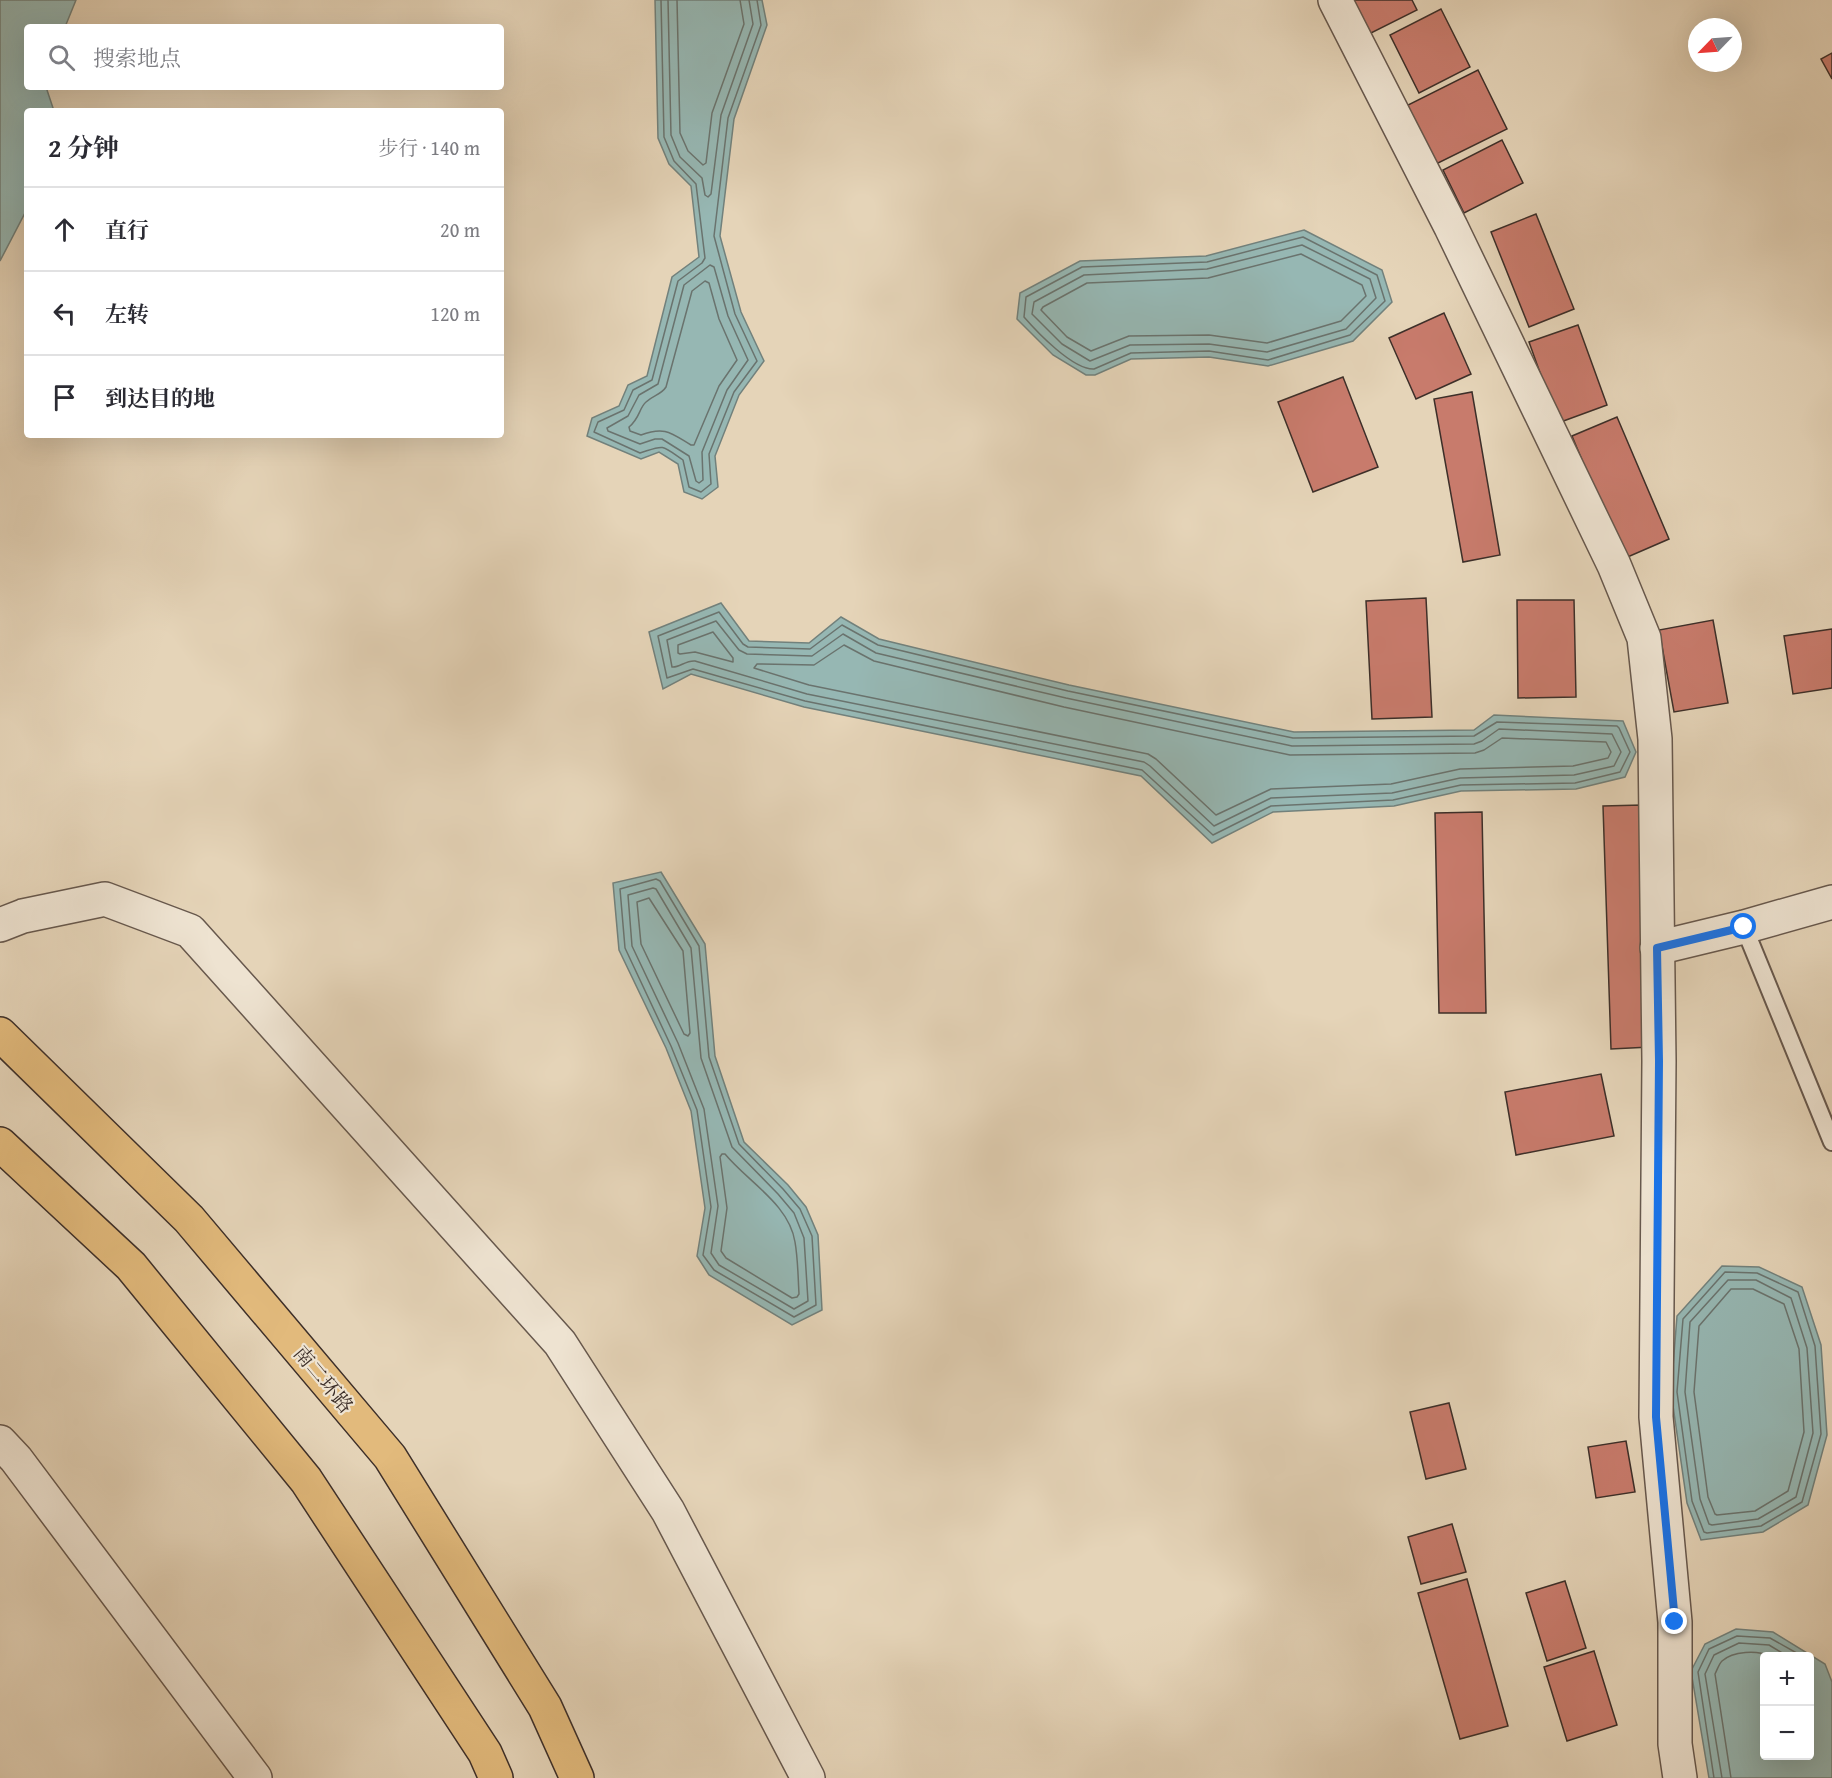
<!DOCTYPE html>
<html lang="zh">
<meta charset="utf-8">
<style>
body{margin:0;font-family:"Gentium Book Plus","Noto Serif SC",serif;background:#f7f7f7;color:#2b2b33}
.controls{position:absolute;right:18px;bottom:18px;display:grid;overflow:hidden;border-radius:6px;box-shadow:0 6px 24px #0002}
.controls button{width:54px;height:54px;display:grid;place-items:center;padding:0;border:0;border-bottom:2px solid #e1e1e2;background:#fff;color:#2b2b33;font:30px sans-serif}
.compass{position:absolute;left:1688px;top:18px;width:54px;height:54px;border-radius:50%;background:#fff;box-shadow:0 6px 24px #0002;rotate:245deg}
.stop{position:absolute;width:18px;height:18px;margin:-14px;border:4px solid #1a73e8;border-radius:50%;background:#fff}
.stop.end{background:#1a73e8;border-color:#fff;box-shadow:0 2px 6px #0008}
.list{margin:0;padding:0;list-style:none}
h2{display:flex;justify-content:space-between;align-items:center;height:78px;margin:0;padding:0 24px;font-size:26px}
h2 small{font-size:20px;font-weight:400;color:#7c7c81}
.list li{display:grid;grid-template-columns:39px 1fr auto;gap:18px;align-items:center;box-sizing:border-box;height:84px;padding:0 24px;border-top:2px solid #e1e1e2}
.list b{display:block;font-size:22px;white-space:nowrap}
.list em{font-size:20px;font-style:normal;color:#7c7c81}
.icon{flex:none;width:33px;height:33px;fill:none;stroke:currentColor;stroke-width:2;stroke-linecap:round;stroke-linejoin:round}
.map{position:relative;flex:none;width:1832px;height:1778px;overflow:hidden}
.search{position:absolute;background:#fff;box-shadow:0 6px 24px #0002;left:24px;top:24px;width:480px;height:66px;display:flex;align-items:center;gap:15px;box-sizing:border-box;padding:0 21px;border-radius:6px;color:#7c7c81;font-size:22px}
.panel{position:absolute;background:#fff;box-shadow:0 6px 24px #0002;left:24px;top:108px;width:480px;height:330px;border-radius:6px}
.map>svg:first-child{display:block}
.water{fill:#96b7b3;stroke:#72817c;stroke-width:1.5;fill-rule:evenodd}
.lines{fill:none;stroke-linecap:round;stroke-linejoin:round}
.shore{stroke:#6a736e;stroke-width:1.5}
.building{fill:#c87b6c;stroke:#3d2f29;stroke-width:1.5}
.service-casing{stroke:#67584d;stroke-width:20}
.minor-casing{stroke:#67584d;stroke-width:36}
.tertiary-casing{stroke:#67584d;stroke-width:36}
.primary-casing{stroke:#3d2f29;stroke-width:36}
.service{stroke:#eee3d1;stroke-width:16}
.minor{stroke:#eee3d1;stroke-width:33}
.tertiary{stroke:#eee3d1;stroke-width:33}
.primary{stroke:#e2ba7c;stroke-width:33}
.route{stroke:#1a73e8;stroke-width:8}
.labels{text-anchor:middle;dominant-baseline:central;stroke-width:4.5;stroke-linejoin:round;paint-order:stroke}
.street-label{font-size:20px;fill:#3d2f29;stroke:#eee3d1}
</style>
<div class="map">
<svg width="1832" height="1778" viewBox="0 0 1832 1778">
<rect width="100%" height="100%" fill="#e5d4b8"/>
<filter id="stains"><feTurbulence type="fractalNoise" baseFrequency=".00333" numOctaves="4"/><feColorMatrix values="0 0 0 0 .2 0 0 0 0 .09 0 0 0 0 .02 0 0 0 .5 -.17"/></filter>
<radialGradient id="worn" r=".72"><stop offset=".6" stop-color="#630" stop-opacity="0"/><stop offset="1" stop-color="#630" stop-opacity=".3"/></radialGradient>
<!-- water -->
<g class="water">
<polygon points="0,0 76,0 65,27 27,27 27,87 46,87 54,111 27,111 27,209 0,261"/>
<polygon points="655,0 762,0 767,25 734,119 720,236 741,312 764,361 739,395 715,456 718,487 702,499 684,492 678,464 659,452 641,459 587,436 592,418 619,406 628,385 647,376 672,277 699,257 691,186 669,164 658,138"/>
<polygon points="1304,230 1382,270 1392,302 1353,341 1268,366 1209,357 1131,359 1095,375 1086,375 1053,355 1017,319 1020,293 1080,261 1206,256"/>
<polygon points="721,603 749,641 809,643 841,617 879,639 1069,685 1294,732 1474,730 1494,715 1623,721 1636,752 1625,777 1576,789 1461,791 1394,806 1273,812 1212,843 1141,776 804,707 691,674 663,689 649,632"/>
<polygon points="661,872 705,944 715,1056 744,1142 788,1185 806,1207 818,1235 822,1310 792,1325 709,1275 697,1256 705,1208 691,1111 666,1048 619,950 613,883"/>
<polygon points="1722,1266 1759,1267 1802,1287 1821,1345 1827,1435 1808,1505 1763,1532 1701,1540 1687,1503 1671,1392 1677,1316"/>
<path d="M1736 1629 1773 1632 1825 1664 1832 1682V1778H1709L1691 1671 1705 1644ZM1764 1656H1810V1756H1764Z"/>
</g>
<g class="lines">
<!-- shore -->
<g class="shore">
<path d="M661 0 664 137 674 161 696 184 705 258 702 263 678 281 652 380 633 390 624 410 598 422 594 432 640 453C665 445 660 444 683 460L689 487 701 492 711 484 709 454 734 392 757 361 735 314 714 236 728 118 761 25 757 0"/>
<polyline points="668,0 671,135 680,157 702,178 705,195 708,197 711,194 721,115 753,24 749,0"/>
<polyline points="677,0 680,133 688,151 703,165 706,163 712,113 744,24 740,0"/>
<path d="M1303 237 1377 275 1385 301 1350 335 1268 360 1209 351 1131 353 1094 369C1073 370 1037 332 1024 317L1026 297 1082 267 1207 262Z"/>
<polygon points="1302,245 1370,279 1376,298 1346,329 1267,352 1209,344 1130,345 1090,361 1062,344 1032,314 1034,302 1084,275 1207,269"/>
<polygon points="1301,254 1362,285 1366,296 1341,321 1267,343 1209,335 1129,336 1091,351 1067,337 1041,310 1043,307 1087,283 1208,278"/>
<polygon points="710,265 714,267 728,316 748,360 727,390 702,452 703,480 699,483 696,481 689,456 662,439 655,439 640,444 608,431 607,428 628,416 639,395 658,384 684,285"/>
<path d="M705 281 709 283 719 319 737 360 719 386 694 445H691C671 433 665 426 641 435L630 431 629 427C640 418 639 408 646 402 653 395 661 395 666 387L692 291Z"/>
<polygon points="719,612 743,644 748,647 810,649 842,625 878,645 1068,691 1293,738 1474,736 1497,722 1617,726 1619,728 1630,752 1620,772 1575,783 1461,785 1393,800 1271,806 1213,835 1142,770 805,701 693,669 667,678 658,636"/>
<path d="M716 621 739 650 747 654 812 656 843 634 876 653 1066 698 1292 746 1474 744 1482 741 1499 729 1612 734 1621 752 1614 766 1574 775 1460 778 1392 793 1271 798 1214 826 1150 766 1144 762 807 694 695 661C686 660 679 668 672 667L667 640Z"/>
<polygon points="713,632 733,658 733,662 695,652 680,654 678,653 678,645"/>
<polygon points="844,645 874,661 1064,707 1290,755 1475,753 1484,750 1502,738 1606,742 1611,752 1608,758 1573,766 1460,769 1391,784 1271,789 1216,815 1156,759 1148,754 809,685 754,668 757,664 814,665"/>
<polygon points="656,879 660,881 699,946 709,1057 739,1144 783,1189 800,1209 812,1236 816,1305 794,1317 714,1270 703,1255 711,1207 697,1110 671,1046 625,948 620,889"/>
<polygon points="653,888 656,889 691,948 701,1058 732,1147 778,1194 794,1213 804,1238 808,1301 794,1309 719,1265 711,1253 718,1206 704,1109 678,1043 632,946 628,895"/>
<polygon points="649,898 683,951 690,1033 688,1036 684,1034 641,944 637,902"/>
<path d="M722 1154H725C748 1182 789 1204 795 1242 798 1259 798 1277 799 1294L797 1297 792 1298 726 1258 721 1251 727 1208 720 1157Z"/>
<polygon points="1725,1272 1757,1273 1798,1292 1815,1346 1821,1434 1802,1502 1761,1526 1707,1533 1704,1532 1692,1501 1677,1392 1683,1319"/>
<polygon points="1728,1280 1756,1280 1791,1298 1807,1348 1813,1433 1796,1497 1758,1519 1712,1525 1709,1524 1700,1499 1685,1392 1690,1322"/>
<polygon points="1731,1289 1753,1289 1784,1304 1799,1349 1804,1432 1788,1491 1755,1511 1717,1515 1715,1514 1708,1497 1694,1392 1699,1326"/>
<polyline points="1714,1778 1698,1672 1709,1649 1737,1636 1770,1638 1802,1656"/>
<polyline points="1722,1778 1705,1674 1714,1655 1739,1643 1769,1645 1787,1656"/>
<path d="M1731 1778 1715 1674C1717 1670 1719 1664 1722 1661 1733 1651 1757 1650 1770 1656"/>
</g>
</g>
<!-- building -->
<g class="building">
<polygon points="1352,0 1412,0 1417,10 1369,34"/>
<polygon points="1441,9 1470,67 1419,93 1390,35"/>
<polygon points="1832,53 1832,79 1821,59"/>
<polygon points="1478,70 1507,129 1434,165 1404,107"/>
<polygon points="1502,140 1523,183 1464,213 1443,170"/>
<polygon points="1536,214 1574,309 1529,327 1491,232"/>
<polygon points="1444,313 1471,374 1416,399 1389,338"/>
<polygon points="1578,325 1607,405 1558,423 1529,342"/>
<polygon points="1343,377 1378,467 1313,492 1278,402"/>
<polygon points="1472,392 1500,555 1463,562 1434,399"/>
<polygon points="1617,417 1669,539 1623,559 1572,436"/>
<polygon points="1426,598 1432,717 1372,719 1366,601"/>
<polygon points="1517,600 1574,600 1576,697 1518,698"/>
<polygon points="1713,620 1728,703 1674,712 1659,630"/>
<polygon points="1832,629 1832,688 1793,694 1784,636"/>
<polygon points="1642,805 1650,1047 1611,1049 1603,806"/>
<polygon points="1482,812 1486,1013 1439,1013 1435,813"/>
<polygon points="1601,1074 1614,1136 1516,1155 1505,1092"/>
<polygon points="1449,1403 1466,1469 1426,1479 1410,1412"/>
<polygon points="1626,1441 1635,1492 1596,1498 1588,1447"/>
<polygon points="1452,1524 1466,1572 1421,1584 1408,1537"/>
<polygon points="1467,1579 1508,1726 1460,1739 1418,1593"/>
<polygon points="1565,1581 1586,1648 1547,1661 1526,1593"/>
<polygon points="1594,1651 1617,1725 1567,1741 1544,1667"/>
</g>
<g class="lines">
<defs>
<polyline id="service" points="1744,927 1832,1142"/>
<g id="minor">
<polyline points="1335,0 1451,227 1614,565 1644,638 1655,739 1659,1061 1656,1417 1675,1622 1675,1744 1680,1778"/>
<polyline points="1657,948 1744,927 1832,902"/>
<polyline points="0,1442 16,1459 255,1778"/>
</g>
<polyline id="tertiary" points="0,925 23,916 105,899 190,931 560,1343 668,1511 808,1778"/>
<g id="primary">
<polyline points="0,1034 189,1219 390,1457 545,1707 577,1778"/>
<polyline points="0,1144 131,1266 306,1480 485,1753 496,1778"/>
</g>
</defs>
<!-- service casing -->
<use href="#service" class="service-casing"/>
<!-- minor casing -->
<use href="#minor" class="minor-casing"/>
<!-- tertiary casing -->
<use href="#tertiary" class="tertiary-casing"/>
<!-- primary casing -->
<use href="#primary" class="primary-casing"/>
<!-- service -->
<use href="#service" class="service"/>
<!-- minor -->
<use href="#minor" class="minor"/>
<!-- tertiary -->
<use href="#tertiary" class="tertiary"/>
<!-- primary -->
<use href="#primary" class="primary"/>
</g>
<g class="lines">
<!-- route -->
<polyline class="route" points="1675,1622 1656,1417 1659,1061 1657,948 1744,927"/>
</g>
<g class="labels">
<!-- street labels -->
<g class="street-label">
<text transform="translate(324 1379) rotate(50)">南二环路</text>
</g>
</g>
<rect width="100%" height="100%" filter="url(#stains)"/>
<rect width="100%" height="100%" fill="url(#worn)"/>
</svg>
<div class="controls">
<button>+</button>
<button>−</button>
</div>
<svg class="compass" viewBox="-18 -18 36 36"><path d="M0-13l5 13h-10z" fill="#e53935"/><path d="M0 13l5-13h-10z" fill="#7c7c81"/></svg>
<div class="stop" style="left:1744px;top:927px"></div>
<div class="stop end" style="left:1675px;top:1622px"></div>
<div class="search"><svg class="icon" aria-label="search" viewBox="0 0 24 24"><circle cx="10" cy="10" r="6"/><path d="M15 15l6 6"/></svg>搜索地点</div>
<section class="panel">
<h2>2 分钟<small>步行 · 140 m</small></h2>
<ul class="list">
<li><svg class="icon" aria-label="ahead" viewBox="0 0 24 24"><path d="M12 20V5M6 11l6-6 6 6"/></svg><div><b>直行</b></div><em>20 m</em></li>
<li><svg class="icon" aria-label="left" viewBox="0 0 24 24"><path d="M17 20v-9H6M10 6l-5 5 5 5"/></svg><div><b>左转</b></div><em>120 m</em></li>
<li><svg class="icon" aria-label="arrive" viewBox="0 0 24 24"><path d="M6 21V4h12l-3 4 3 4H6"/></svg><div><b>到达目的地</b></div></li>
</ul>
</section>
</div>
